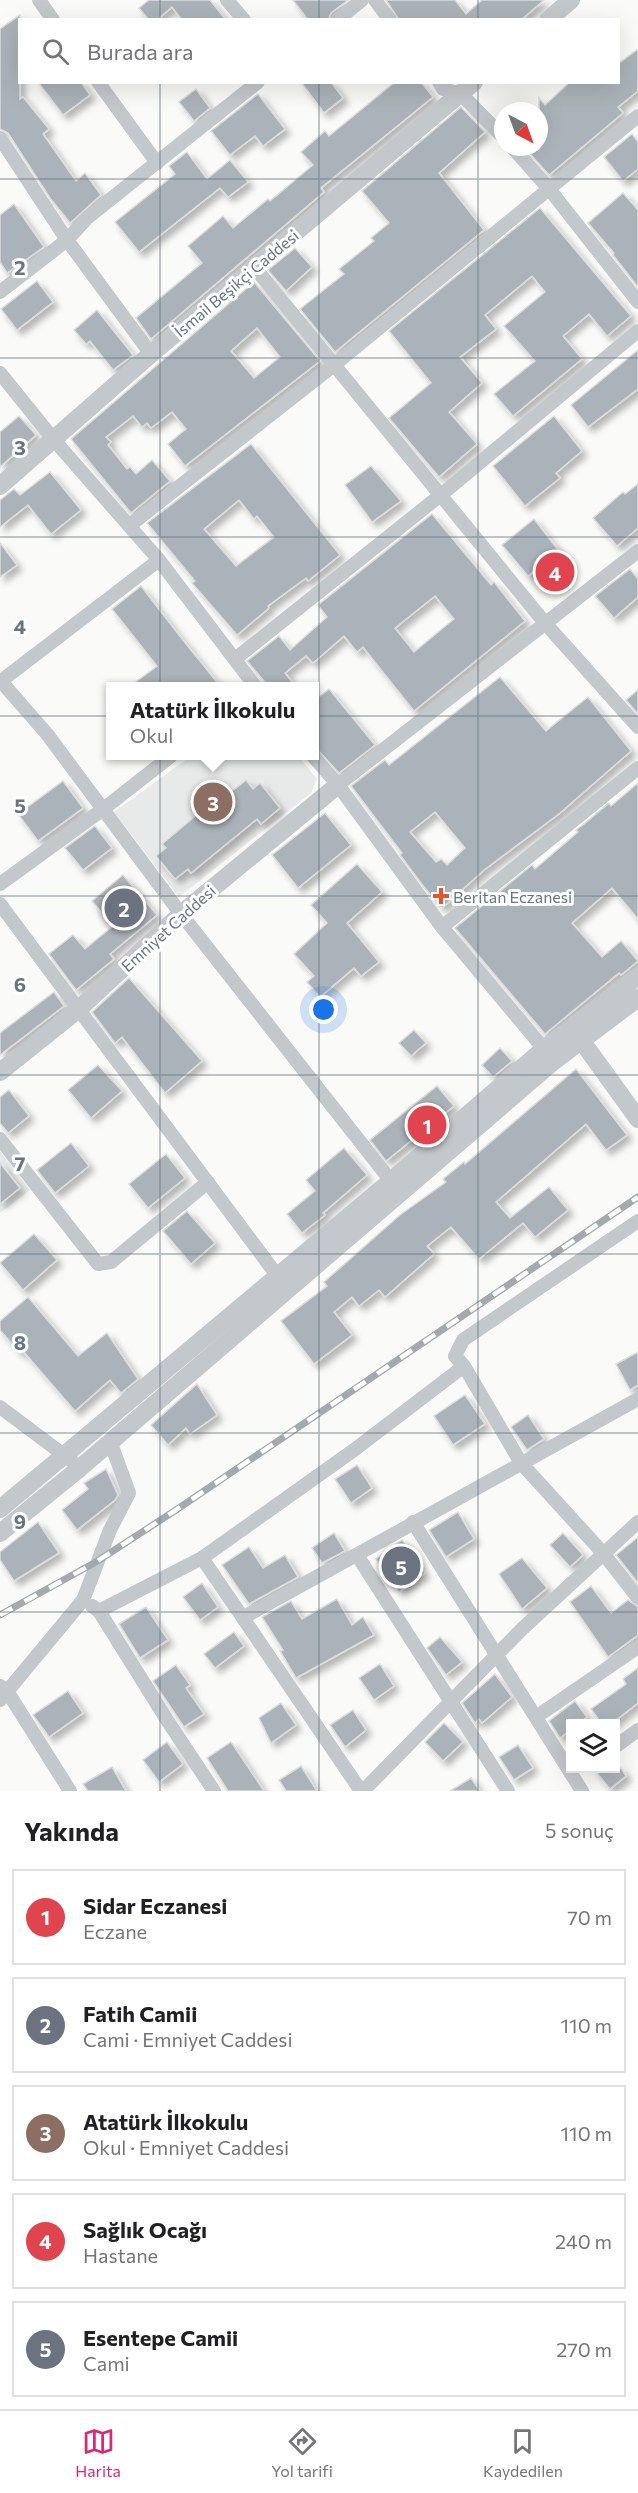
<!DOCTYPE html>
<html lang="tr">
<meta charset="utf-8">
<style>
body{margin:0;font-family:Commissioner,sans-serif;background:#f2f2f2;color:#202124}
.controls{position:absolute;right:18px;bottom:18px;display:grid;overflow:hidden;border-radius:0px;box-shadow:0 6px 24px #0002}
.controls button{width:54px;height:54px;display:grid;place-items:center;padding:0;border:0;border-bottom:2px solid #e0e0e0;background:#fff;color:#202124;font:30px sans-serif}
.compass{position:absolute;left:494px;top:102px;width:54px;height:54px;border-radius:50%;background:#fff;box-shadow:0 6px 24px #0002;rotate:139deg}
.you{position:absolute;left:324px;top:1010px;width:21px;height:21px;margin:-15px;border:4px solid #fff;border-radius:50%;background:#1a73e8;box-shadow:0 0 0 9px #1a73e833}
.badge{display:grid;place-items:center;width:39px;height:39px;border-radius:50%;background:#db2777;color:#fff;font-size:20px;font-weight:700}
.pin{position:absolute;translate:-50% -50%;border:3px solid #fff;box-shadow:0 2px 6px #0006}
.popup{position:absolute;left:106px;top:682px;width:213px;height:78px;box-sizing:border-box;display:grid;place-content:center;border-radius:0px;background:#fff;filter:drop-shadow(0 2px 4px #0005);font-size:20px;white-space:nowrap;color:#757577}
.popup b{font-size:22px;color:#202124}
.popup::after{content:'';position:absolute;left:50%;top:100%;margin-left:-12px;border:12px solid transparent;border-top-color:#fff}
.list{margin:0;padding:0;list-style:none}
h2{display:flex;justify-content:space-between;align-items:center;height:78px;margin:0;padding:0 24px;font-size:26px}
h2 small{font-size:20px;font-weight:400;color:#757577}
.list li{display:grid;grid-template-columns:39px 1fr auto;gap:18px;align-items:center;box-sizing:border-box;height:96px;margin:0 12px 12px;padding:0 12px;border:2px solid #e0e0e0;border-radius:0px}
.list b{display:block;font-size:22px;white-space:nowrap}
.list p{margin:0;font-size:20px;white-space:nowrap;color:#757577}
.list em{font-size:20px;font-style:normal;color:#757577}
.icon{flex:none;width:33px;height:33px;fill:none;stroke:currentColor;stroke-width:2;stroke-linecap:round;stroke-linejoin:round}
.map{position:relative;flex:none;width:638px;height:1791px;overflow:hidden}
.search{position:absolute;background:#fff;box-shadow:0 6px 24px #0002;left:18px;right:18px;top:18px;height:66px;display:flex;align-items:center;gap:15px;box-sizing:border-box;padding:0 21px;border-radius:0px;color:#757577;font-size:22px}
.sheet{height:618px;background:#fff}
nav{display:flex;justify-content:space-around;align-items:center;box-sizing:border-box;height:84px;border-top:2px solid #e0e0e0;background:#fff;font-size:16px;color:#757577}
nav a{display:grid;justify-items:center;gap:3px}
nav .on{color:#db2777}
.map>svg:first-child{display:block}
.built{fill:#e8e9e9}
.building{fill:#aab3b9;stroke:#dcdcda;stroke-width:1.5;fill-rule:evenodd;filter:url(#shadow)}
.lines{fill:none;stroke-linecap:round;stroke-linejoin:round}
.minor{stroke:#c3c8cc;stroke-width:14}
.tertiary{stroke:#c3c8cc;stroke-width:18}
.rail-casing{stroke:#a2aab0;stroke-width:7}
.rail{stroke:#fff;stroke-width:4.5;stroke-dasharray:14;stroke-linecap:butt}
.grid{fill:none;stroke:#657683;stroke-width:1.5;stroke-opacity:0.55}
.poi-dot{fill:#e4572e;stroke:#fff;stroke-width:2}
.labels{text-anchor:middle;dominant-baseline:central;stroke-width:6;stroke-linejoin:round;paint-order:stroke}
.street-label{font-size:16px;fill:#657683;stroke:#fff}
.poi-label{font-size:16px;fill:#657683;stroke:#fff;text-anchor:start}
.grid-label{font-size:20px;text-anchor:middle;font-weight:bold;fill:#657683;stroke:#fff;stroke-width:6;stroke-linejoin:round;paint-order:stroke}
</style>
<div class="map">
<svg width="638" height="1791" viewBox="0 0 638 1791">
<defs>
<filter id="shadow"><feDropShadow dx="5" dy="5" stdDeviation="3" flood-color="#0004"/></filter>
</defs>
<rect width="100%" height="100%" fill="#fafaf8"/>
<!-- built -->
<g class="built">
<polygon points="191,756 298,756 317,779 311,793 179,897 114,812"/>
<polygon points="0,1151 30,1190 0,1213"/>
</g>
<!-- building -->
<g class="building">
<polygon points="149,0 210,0 226,20 182,20 172,7 157,20 149,20 139,8"/>
<polygon points="293,0 348,0 331,13 328,20 308,20"/>
<polygon points="386,0 455,0 466,14 482,0 544,0 521,20 399,20"/>
<polygon points="20,15 20,99 23,97 49,129 43,134 76,181 85,173 101,195 70,223 50,198 8,133 0,129 0,29"/>
<polygon points="638,49 638,91 618,107 623,113 549,175 524,147 539,147 539,98 545,105 570,82 618,82 618,64"/>
<polygon points="38,82 81,82 90,95 63,115"/>
<polygon points="301,82 331,82 343,98 324,113"/>
<polygon points="395,82 421,82 433,97 321,188 324,192 151,339 136,318 202,263 188,246 223,216 233,228 268,199 270,201 313,165 301,152 325,131 329,136"/>
<polygon points="196,89 210,108 194,121 179,102"/>
<polygon points="258,94 285,129 263,146 255,136 230,155 211,131"/>
<polygon points="461,107 485,132 439,173 484,230 335,352 300,309 344,274 339,269 374,241 371,238 389,223 362,191"/>
<polygon points="632,134 638,142 638,169 623,181 604,157"/>
<polygon points="187,152 207,179 230,160 248,182 228,197 220,188 139,252 115,222 175,174 169,166"/>
<polygon points="623,193 638,210 638,287 613,255 614,253 588,223"/>
<polygon points="14,204 44,247 7,273 0,262 0,215"/>
<polygon points="540,208 631,316 607,336 589,314 563,336 582,359 513,416 494,394 535,361 504,326 545,292 532,276 485,315 496,329 460,357 482,383 449,412 477,444 439,477 389,418 431,383 389,331"/>
<polygon points="295,248 312,267 286,291 268,270"/>
<polygon points="37,281 53,302 17,330 1,309"/>
<path d="M254 282 320 361 185 466 168 444 186 429 172 412 151 428 147 423 142 427 133 416 106 437 111 442 108 445 127 469 130 467 136 474 152 460 170 481 131 513 71 439ZM257 328 280 357 254 378 231 351Z"/>
<polygon points="97,310 133,355 113,370 90,341 86,344 74,330"/>
<polygon points="638,350 638,389 588,427 571,405"/>
<polygon points="19,416 36,435 0,467 0,432"/>
<polygon points="554,416 582,451 556,473 560,478 525,506 493,466"/>
<path d="M251 444 340 555 308 581 306 578 268 606 269 608 237 635 192 583 195 581 147 523ZM239 500 254 519 257 516 274 537 236 566 204 529Z"/>
<polygon points="371,466 401,501 372,522 345,485"/>
<polygon points="50,472 81,510 51,534 28,505 0,527 0,500 14,489 20,495"/>
<polygon points="638,484 638,528 617,546 593,518 623,492 625,494"/>
<path d="M432 514 491 585 494 582 525 621 414 711 363 647 357 652 344 636 313 663 306 656 285 673 296 687H269L247 661 279 636 290 650 327 617 318 605ZM435 596 454 619 414 652 395 628Z"/>
<polygon points="534,519 559,551 528,576 502,545"/>
<polygon points="0,543 17,565 0,577"/>
<polygon points="630,569 638,579 638,597 614,618 595,596"/>
<polygon points="141,586 182,639 221,687 129,687 157,666 112,609"/>
<path d="M500 677 546 731 588 697 631 751 560 813 484 870 442 908 424 887 400 855 402 853 351 786 385 760 389 765ZM435 812 465 848 447 865 441 859 436 862 410 832Z"/>
<polygon points="329,689 375,745 339,773 315,747 315,700"/>
<polygon points="638,690 638,714 626,700"/>
<polygon points="246,780 253,789 260,783 280,808 261,824 257,819 191,873 188,869 175,879 156,856 166,848 162,844 217,798 220,801"/>
<polygon points="63,781 83,808 38,841 18,814"/>
<polygon points="638,783 638,919 612,888 572,923 602,957 621,941 638,961 621,975 619,973 545,1034 455,928 532,865 535,869 578,832 576,830 584,824 609,803 611,806"/>
<polygon points="325,813 351,845 298,888 272,855"/>
<polygon points="95,826 112,848 83,870 65,848"/>
<polygon points="357,864 382,892 347,923 379,962 361,976 354,968 320,997 307,982 314,976 294,954 327,923 311,905"/>
<polygon points="123,875 157,915 110,954 114,959 76,990 49,954 73,935 85,949 113,926 92,901"/>
<polygon points="129,978 202,1061 165,1093 122,1037 115,1043 92,1012"/>
<polygon points="54,992 64,1006 0,1055 0,1033"/>
<polygon points="414,1030 426,1043 411,1056 399,1043"/>
<polygon points="500,1048 512,1061 493,1077 482,1065"/>
<polygon points="98,1065 122,1091 91,1118 68,1090"/>
<polygon points="576,1069 627,1135 606,1150 586,1124 496,1202 510,1218 549,1187 568,1210 535,1237 523,1223 479,1259 451,1227 427,1246 434,1254 385,1297 379,1290 359,1306 352,1297 334,1312 352,1335 314,1364 281,1321 327,1286 324,1282 400,1215 446,1182 443,1179 464,1162 465,1164"/>
<polygon points="437,1086 454,1106 386,1161 370,1140"/>
<polygon points="9,1090 29,1116 8,1133 0,1123 0,1097"/>
<polygon points="71,1143 89,1166 55,1193 37,1170"/>
<polygon points="344,1148 367,1175 323,1213 325,1215 302,1233 287,1214 315,1191 306,1180"/>
<polygon points="166,1154 185,1178 148,1208 129,1184"/>
<polygon points="0,1163 20,1188 0,1204"/>
<polygon points="187,1211 215,1243 191,1264 163,1231"/>
<polygon points="34,1234 57,1260 23,1290 0,1263"/>
<polygon points="28,1297 78,1356 107,1333 138,1379 121,1393 110,1380 75,1411 23,1351 20,1353 0,1330 0,1321"/>
<polygon points="638,1352 638,1385 630,1390 616,1364"/>
<polygon points="197,1384 217,1415 190,1434 186,1428 168,1445 151,1425"/>
<polygon points="465,1395 485,1424 453,1445 434,1416"/>
<polygon points="528,1415 544,1439 527,1450 511,1427"/>
<polygon points="357,1465 372,1488 351,1503 335,1479"/>
<polygon points="106,1469 118,1495 115,1500 77,1530 62,1510 88,1489 84,1483"/>
<polygon points="458,1512 474,1539 446,1557 429,1530"/>
<polygon points="38,1522 59,1553 14,1581 0,1560 0,1552"/>
<polygon points="334,1533 345,1551 322,1563 312,1548"/>
<polygon points="563,1533 583,1555 570,1567 550,1545"/>
<polygon points="638,1537 638,1583 616,1555"/>
<polygon points="402,1540 425,1573 399,1592 376,1559"/>
<polygon points="249,1547 263,1568 285,1555 298,1577 249,1604 222,1565"/>
<polygon points="522,1558 547,1588 522,1609 499,1574"/>
<polygon points="202,1583 218,1607 200,1620 183,1597"/>
<polygon points="591,1586 611,1613 628,1600 638,1607 638,1635 608,1657 570,1602"/>
<polygon points="337,1599 352,1625 363,1617 374,1635 296,1678 280,1651 283,1650 262,1617 291,1601 302,1619"/>
<polygon points="146,1607 168,1640 140,1658 119,1624"/>
<polygon points="234,1632 244,1646 215,1668 204,1654"/>
<polygon points="440,1637 462,1662 446,1675 427,1648"/>
<polygon points="380,1664 394,1686 374,1700 359,1678"/>
<polygon points="176,1665 190,1685 186,1688 204,1714 184,1727 153,1681"/>
<polygon points="638,1668 638,1703 611,1724 602,1724 591,1709 626,1684 623,1679"/>
<polygon points="495,1674 512,1697 482,1723 479,1719 475,1723 462,1703"/>
<polygon points="68,1691 83,1713 49,1737 33,1715"/>
<polygon points="575,1701 587,1717 579,1724 570,1724 570,1730 560,1738 549,1721"/>
<polygon points="281,1703 296,1725 271,1743 259,1718"/>
<polygon points="353,1710 366,1730 345,1747 330,1725"/>
<polygon points="444,1723 463,1742 443,1761 425,1742"/>
<polygon points="167,1742 183,1764 159,1782 143,1760"/>
<polygon points="231,1742 248,1767 264,1791 228,1791 207,1758"/>
<polygon points="518,1745 533,1768 514,1780 499,1757"/>
<polygon points="301,1766 317,1791 286,1791 279,1780"/>
<polygon points="112,1767 126,1791 88,1791 83,1784"/>
<polygon points="593,1768 621,1768 626,1776 610,1789"/>
<polygon points="471,1778 480,1791 450,1791"/>
</g>
<g class="lines">
<!-- minor -->
<g class="minor">
<polyline points="39,0 53,20"/>
<polyline points="227,0 244,20"/>
<polyline points="375,0 390,20"/>
<polyline points="337,20 362,0"/>
<polyline points="98,82 157,163"/>
<polyline points="439,82 443,89 461,94 503,137"/>
<polyline points="0,138 67,240 151,354"/>
<polyline points="512,147 550,190 638,302"/>
<polyline points="255,268 545,623 638,727"/>
<polyline points="0,292 67,240 87,218 258,82"/>
<polyline points="0,373 54,440 159,560 255,686"/>
<polyline points="129,526 334,365 638,116"/>
<polyline points="235,659 442,494 638,331"/>
<polyline points="0,680 47,734 181,914 391,1181"/>
<polyline points="1,681 159,560"/>
<polyline points="313,756 338,785 442,927 549,1055"/>
<polyline points="338,785 638,551"/>
<polyline points="0,884 102,810 171,756"/>
<polyline points="0,904 282,1282"/>
<polyline points="442,927 638,768"/>
<polyline points="0,1139 98,1264 111,1262 208,1182"/>
<polyline points="464,1366 521,1463 603,1553 638,1598"/>
<polyline points="0,1407 72,1461"/>
<polyline points="413,1522 582,1791"/>
<polyline points="357,1555 508,1791"/>
<polyline points="202,1558 361,1791"/>
<polyline points="92,1606 99,1611 167,1720 214,1791"/>
<polyline points="99,1611 202,1558 354,1450 464,1366 455,1356 463,1340 638,1221"/>
<polyline points="244,1617 638,1399"/>
<polyline points="0,1686 7,1691 70,1791"/>
<polyline points="0,1700 83,1600 110,1530 129,1493 110,1441"/>
<polyline points="536,1717 638,1647"/>
<polyline points="616,1746 638,1730"/>
<polyline points="363,1791 522,1629 638,1522"/>
</g>
<!-- tertiary -->
<g class="tertiary">
<polyline points="548,20 571,0"/>
<polyline points="0,486 151,354 474,82"/>
<polyline points="581,1040 638,1119"/>
<polyline points="0,1072 80,1008 181,914 338,785"/>
<polyline points="0,1509 391,1181 545,1048 638,976"/>
<polyline points="0,1533 80,1468 554,1061 638,998"/>
</g>
<defs>
<polyline id="rail" points="0,1615 96,1562 176,1510 638,1197"/>
</defs>
<!-- rail casing -->
<use href="#rail" class="rail-casing"/>
<!-- rail -->
<use href="#rail" class="rail"/>
</g>
<!-- grid -->
<path class="grid" d="M160 0V20M319 0V20M478 0V20M160 82V1791M319 82V1791M478 82V1791M0 179H638M0 358H638M0 537H638M0 716H638M0 896H638M0 1075H638M0 1254H638M0 1433H638M0 1612H638"/>
<!-- markers -->
<path class="poi-dot" d="M438 887h6v6h6v6h-6v6h-6v-6h-6v-6h6z"/>
<g class="labels">
<!-- street labels -->
<g class="street-label">
<text transform="translate(236 283) rotate(-40)">İsmail Beşikçi Caddesi</text>
<text transform="translate(168 928) rotate(-42)">Emniyet Caddesi</text>
</g>
<!-- poi labels -->
<g class="poi-label">
<text x="453" y="896">Beritan Eczanesi</text>
</g>
</g>
<g class="grid-label">
<text x="20" y="275">2</text>
<text x="20" y="455">3</text>
<text x="20" y="634">4</text>
<text x="20" y="813">5</text>
<text x="20" y="992">6</text>
<text x="20" y="1171">7</text>
<text x="20" y="1350">8</text>
<text x="20" y="1529">9</text>
</g>
</svg>
<div class="controls">
<button><svg class="icon" aria-label="layers" viewBox="0 0 24 24"><path d="M12 4l9 5-9 5-9-5zM3 14l9 5 9-5"/></svg></button>
</div>
<svg class="compass" viewBox="-18 -18 36 36"><path d="M0-13l5 13h-10z" fill="#e53935"/><path d="M0 13l5-13h-10z" fill="#757577"/></svg>
<div class="you"></div>
<div class="pin badge" style="left:427px;top:1125px;background:#e0444e">1</div>
<div class="pin badge" style="left:124px;top:908px;background:#6b7280">2</div>
<div class="pin badge" style="left:213px;top:802px;background:#8d6e63">3</div>
<div class="popup"><b>Atatürk İlkokulu</b>Okul</div>
<div class="pin badge" style="left:555px;top:572px;background:#e0444e">4</div>
<div class="pin badge" style="left:401px;top:1566px;background:#6b7280">5</div>
<div class="search"><svg class="icon" aria-label="search" viewBox="0 0 24 24"><circle cx="10" cy="10" r="6"/><path d="M15 15l6 6"/></svg>Burada ara</div>
</div>
<section class="sheet">
<h2>Yakında<small>5 sonuç</small></h2>
<ul class="list">
<li><span class="badge" style="background:#e0444e">1</span><div><b>Sidar Eczanesi</b><p>Eczane</p></div><em>70 m</em></li>
<li><span class="badge" style="background:#6b7280">2</span><div><b>Fatih Camii</b><p>Cami · Emniyet Caddesi</p></div><em>110 m</em></li>
<li><span class="badge" style="background:#8d6e63">3</span><div><b>Atatürk İlkokulu</b><p>Okul · Emniyet Caddesi</p></div><em>110 m</em></li>
<li><span class="badge" style="background:#e0444e">4</span><div><b>Sağlık Ocağı</b><p>Hastane</p></div><em>240 m</em></li>
<li><span class="badge" style="background:#6b7280">5</span><div><b>Esentepe Camii</b><p>Cami</p></div><em>270 m</em></li>
</ul>
</section>
<nav>
<a class="on"><svg class="icon" aria-label="map" viewBox="0 0 24 24"><path d="M3 6l6-2 6 2 6-2v14l-6 2-6-2-6 2zM9 4v14M15 6v14"/></svg>Harita</a>
<a><svg class="icon" aria-label="directions" viewBox="0 0 24 24"><path d="M12 3l9 9-9 9-9-9zM9 14v-3h6M13 9l2 2-2 2"/></svg>Yol tarifi</a>
<a><svg class="icon" aria-label="saved" viewBox="0 0 24 24"><path d="M7 4h10v16l-5-4-5 4z"/></svg>Kaydedilen</a>
</nav>
